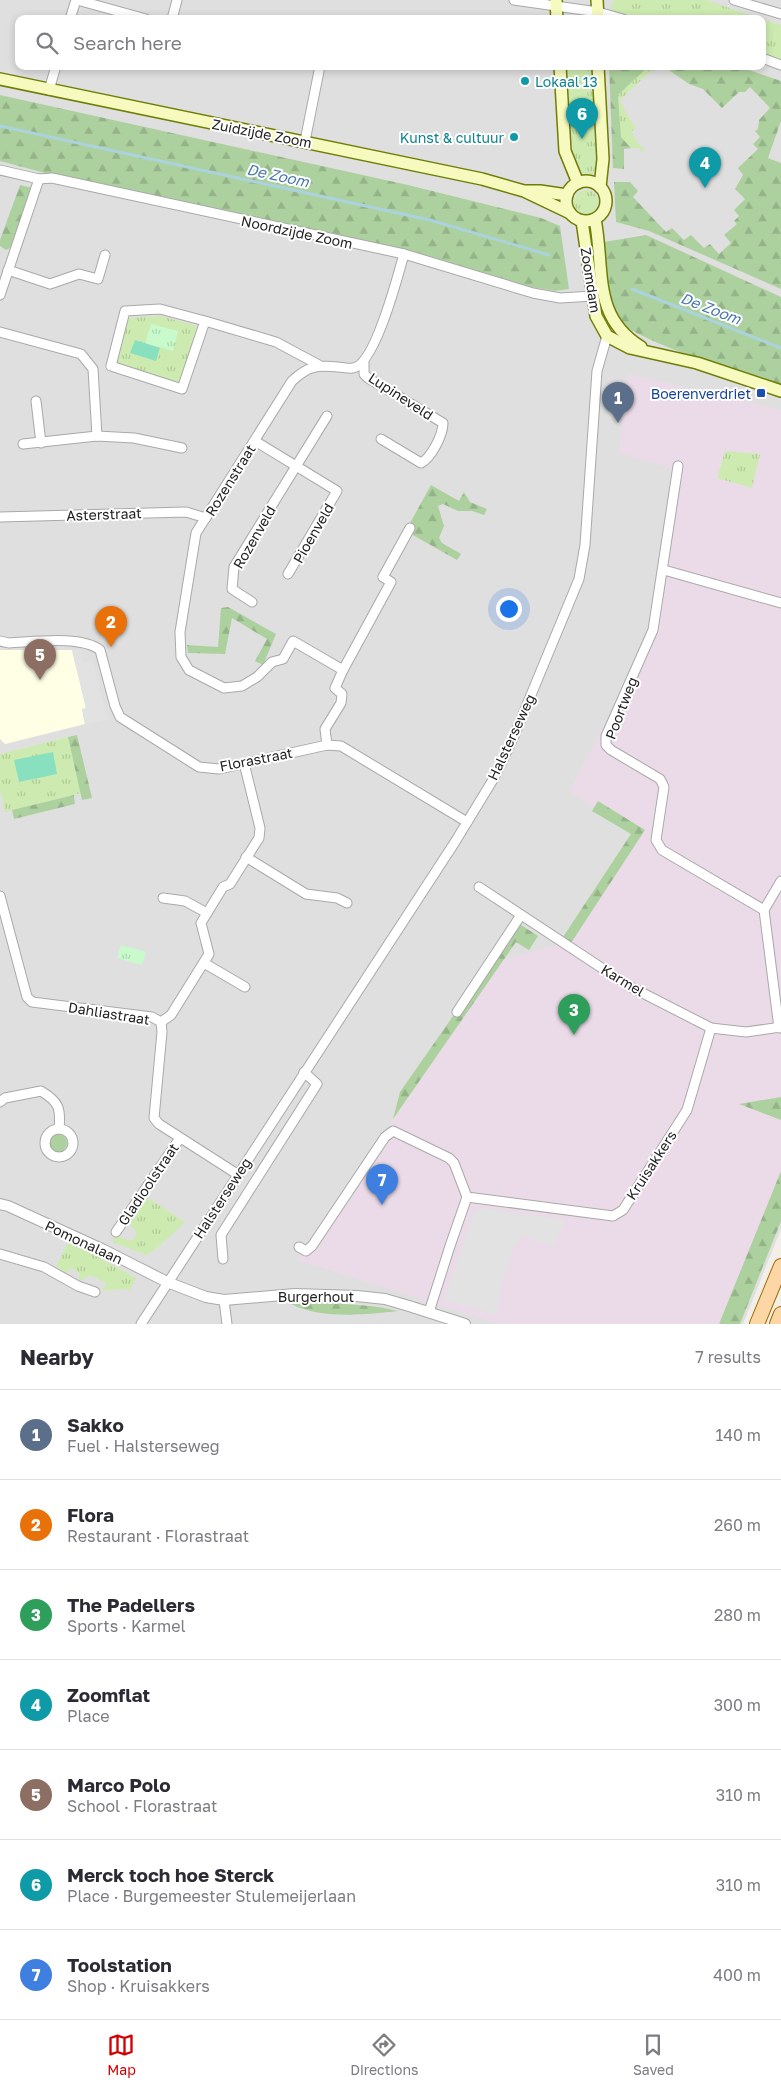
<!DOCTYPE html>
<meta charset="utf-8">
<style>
body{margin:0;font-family:"Golos Text",sans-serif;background:#f2f2f3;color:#2b2b33}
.you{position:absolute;left:508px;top:608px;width:18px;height:18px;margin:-12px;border:4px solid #fff;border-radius:50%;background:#1a73e8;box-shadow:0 0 0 8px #1a73e833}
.badge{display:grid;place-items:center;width:32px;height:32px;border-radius:50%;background:#d40000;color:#fff;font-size:16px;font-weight:700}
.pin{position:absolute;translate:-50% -41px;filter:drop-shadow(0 1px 2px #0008)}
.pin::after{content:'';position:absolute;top:26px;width:18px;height:15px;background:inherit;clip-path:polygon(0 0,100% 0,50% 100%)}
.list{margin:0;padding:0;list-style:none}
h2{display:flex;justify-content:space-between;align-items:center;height:65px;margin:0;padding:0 20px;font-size:21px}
h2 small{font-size:16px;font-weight:400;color:#7c7c81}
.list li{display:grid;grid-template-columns:32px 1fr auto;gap:15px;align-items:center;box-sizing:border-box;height:90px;padding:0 20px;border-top:1px solid #e1e1e2}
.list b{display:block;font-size:19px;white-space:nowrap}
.list p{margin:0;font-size:16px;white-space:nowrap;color:#7c7c81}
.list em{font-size:16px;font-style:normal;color:#7c7c81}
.icon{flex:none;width:28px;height:28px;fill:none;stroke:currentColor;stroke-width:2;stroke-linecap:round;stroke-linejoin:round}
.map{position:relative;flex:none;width:781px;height:1324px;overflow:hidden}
.search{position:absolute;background:#fff;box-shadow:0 2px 8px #0003;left:15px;right:15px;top:15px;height:55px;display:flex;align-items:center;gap:12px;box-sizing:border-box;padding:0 18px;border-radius:10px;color:#7c7c81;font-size:19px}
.sheet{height:695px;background:#fff}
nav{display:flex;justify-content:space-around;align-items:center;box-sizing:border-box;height:70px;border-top:1px solid #e1e1e2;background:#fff;font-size:14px;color:#7c7c81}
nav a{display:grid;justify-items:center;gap:2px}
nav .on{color:#d40000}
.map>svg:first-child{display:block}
.residential{fill:#e0dfdf;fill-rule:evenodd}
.industrial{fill:#ebdbe8}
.education{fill:#ffffe5}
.grass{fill:url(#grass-tufts)}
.forest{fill:url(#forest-firs)}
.park{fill:url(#park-tufts)}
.pitch{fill:#88e0be}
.parking{fill:#e2e2e2}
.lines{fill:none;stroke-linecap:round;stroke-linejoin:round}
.stream{stroke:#aad3df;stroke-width:3}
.minor-casing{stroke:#a9a9a9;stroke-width:11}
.tertiary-casing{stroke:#a9a9a9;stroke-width:12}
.secondary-casing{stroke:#707d05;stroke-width:14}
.primary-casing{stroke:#a06b00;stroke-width:16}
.minor{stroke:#fff;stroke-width:9}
.tertiary{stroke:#fff;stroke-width:10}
.secondary{stroke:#f7fabf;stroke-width:11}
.primary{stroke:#fcd6a4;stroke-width:14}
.culture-dot{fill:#0f9aa8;stroke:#fff;stroke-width:2}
.transit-dot{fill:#1a4fb4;stroke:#fff;stroke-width:2}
.labels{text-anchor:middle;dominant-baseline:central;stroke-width:4;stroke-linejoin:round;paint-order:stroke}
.culture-label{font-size:14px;fill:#0d838f;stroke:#fff;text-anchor:start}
.street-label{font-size:14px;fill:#222;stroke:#fff}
.transit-label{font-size:14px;fill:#164399;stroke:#fff;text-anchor:end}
.water-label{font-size:15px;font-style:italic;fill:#4a7aab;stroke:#fff}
</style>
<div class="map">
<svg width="781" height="1324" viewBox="0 0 781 1324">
<defs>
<pattern id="grass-tufts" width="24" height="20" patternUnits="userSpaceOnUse" patternTransform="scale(1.25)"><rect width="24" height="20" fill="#cdebb0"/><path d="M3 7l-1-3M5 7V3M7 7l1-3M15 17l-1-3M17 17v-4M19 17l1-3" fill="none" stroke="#b0c997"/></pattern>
<pattern id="forest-firs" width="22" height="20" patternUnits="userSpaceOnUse" patternTransform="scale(1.25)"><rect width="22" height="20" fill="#add19e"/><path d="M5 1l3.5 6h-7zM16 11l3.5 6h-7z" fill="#95b388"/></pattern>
<pattern id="park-tufts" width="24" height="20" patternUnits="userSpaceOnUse" patternTransform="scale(1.25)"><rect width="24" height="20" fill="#c8facc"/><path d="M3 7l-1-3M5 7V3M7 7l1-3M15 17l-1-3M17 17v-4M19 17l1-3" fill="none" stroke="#acd6af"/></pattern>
</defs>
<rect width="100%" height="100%" fill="#f2efe9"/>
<!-- residential -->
<path class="residential" d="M0 0H781V1229L743 1324H0ZM19 19H762V66H19Z"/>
<!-- industrial -->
<polygon class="industrial" points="628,374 781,410 781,1193 727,1324 499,1324 298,1260 501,961 563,943 632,834 570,791 659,617 675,469 619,453"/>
<!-- education -->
<polygon class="education" points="0,650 72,650 86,708 82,709 85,724 5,744 0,739"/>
<!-- grass -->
<g class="grass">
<polygon points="614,0 706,0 762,19 638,19 613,13 610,8"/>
<polygon points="762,19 781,25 781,62 762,55"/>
<polygon points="566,66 591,66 596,165 592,177 583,177 573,157"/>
<polygon points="649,66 659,67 654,71 652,70 620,100 629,118 636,128 631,132 637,142 646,151 640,151 640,148 631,148 621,137 618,95"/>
<circle cx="586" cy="202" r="12"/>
<polygon points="160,316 195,325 196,329 181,382 178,383 114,364 129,318"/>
<polygon points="725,451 760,454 752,488 717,478"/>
<polygon points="68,737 81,793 5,812 0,789 0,754"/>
<path d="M145 1196 185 1222C179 1228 152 1254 146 1255L113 1242 115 1236 132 1241 137 1233 127 1221Z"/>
<polygon points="68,1243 85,1250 136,1278 130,1290 121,1289 103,1291 106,1283 90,1275 82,1280 78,1280 80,1274 71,1268 66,1273 56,1266"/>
</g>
<!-- forest -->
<g class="forest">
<polygon points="609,66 649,66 618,95 621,137 631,148 624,149 624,169 613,168"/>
<polygon points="663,66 737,66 781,81 781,121 768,158 781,163 781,289 649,231 616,222 614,182 630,182 638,191 633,197 666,232 672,228 684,240 691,235 704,248 710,244 719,254 731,243 724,235 737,224 734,221 739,216 734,210 745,199 735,189 743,175 738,168 758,149 753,144 760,137 755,131 758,129 759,120 770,108 750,87 745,92 739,92 722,108 703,89 689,84"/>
<polygon points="0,95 408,185 541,218 560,226 569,289 555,291 526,286 409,250 286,226 86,184 0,161"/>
<polygon points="20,185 33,188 10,248 6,250 0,246 0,240"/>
<path d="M646 235 781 297V386C750 376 631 340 616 318 605 300 606 263 604 242Z"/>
<polygon points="431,485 459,501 464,492 470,502 487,509 484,515 472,511 458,511 443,504 438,506 444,526 439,538 442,543 461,554 457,560 411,534 413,531 410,523"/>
<polygon points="228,607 276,634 263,665 255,661 267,639 232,618 225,654 188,653 187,645 218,647 221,608"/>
<polygon points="77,735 92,798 82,800 68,737"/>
<polygon points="74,795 75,804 14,819 12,810"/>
<polygon points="598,801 645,830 571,943 563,937 631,834 592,811"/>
<polygon points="518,923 538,936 529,950 516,942 393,1119 400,1092"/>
<polygon points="781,1097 781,1120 739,1104"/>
<circle cx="58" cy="1143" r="9"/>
<polygon points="781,1171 781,1221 740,1324 719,1324"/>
<path d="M324 1303C349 1304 373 1305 398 1311 365 1315 320 1319 291 1304Z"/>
</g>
<!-- park -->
<g class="park">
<polygon points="151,324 178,331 173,351 145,343"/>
<polygon points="121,945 146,952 142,965 117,958"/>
</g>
<!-- pitch -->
<g class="pitch">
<polygon points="135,340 160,348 156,361 130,353"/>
<polygon points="53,752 57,774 19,782 14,760"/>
</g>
<!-- parking -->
<g class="parking">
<polygon points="72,650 80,650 83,662 92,660 108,719 85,724 82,709 86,708"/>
<polygon points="480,1208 565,1220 554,1246 523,1236 514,1248 502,1283 496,1314 444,1300 475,1210"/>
</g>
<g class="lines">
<!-- stream -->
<g class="stream">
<polyline points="0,126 430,220 549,255"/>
<polyline points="632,289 781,348"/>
</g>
<defs>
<g id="minor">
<polyline points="77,0 146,19"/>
<polyline points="514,0 598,12 623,19"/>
<polyline points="734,0 781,14"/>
<polyline points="70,19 76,0"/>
<polyline points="172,19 177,0"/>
<polyline points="762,58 781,65"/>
<polyline points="49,90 56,66"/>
<polyline points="305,141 320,66"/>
<polyline points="0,170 39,179 52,178 404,254 533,293 560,298 593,296"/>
<path d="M404 254C398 275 375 365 353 368 349 369 342 367 338 367 316 365 308 366 292 381L196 533 180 632 181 657 189 670 224 688 242 686 257 677 272 662 283 659 293 641 343 670 391 582 383 577 410 528"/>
<polyline points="8,270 50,284 79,274 98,279 105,255"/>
<polyline points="0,295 39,179"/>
<polyline points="205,321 182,389 111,366 125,311 160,309 205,321 276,342 319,365"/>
<polyline points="0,332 81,354 93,369 97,436"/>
<path d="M364 362V374L368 378 443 423C443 435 431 458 421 463L381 439"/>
<polyline points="36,401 41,443"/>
<polyline points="255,441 337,491 288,574"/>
<polyline points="23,444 97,436 134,438 182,448"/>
<polyline points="678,466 653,630 606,736 606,745 611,750 660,779 664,787 656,840 662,850 764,910"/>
<polyline points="0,517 186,512 206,518"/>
<polyline points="664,570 781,603"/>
<polyline points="252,602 232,589 234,567 327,416"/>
<path d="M0 641 9 643C33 642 81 635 100 650L115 706 120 717 199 767 219 769 327 745 341 746 467 822"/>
<polyline points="327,745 325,729 341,703 342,694 335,688 343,670"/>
<polyline points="246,857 306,894 337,898 347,903"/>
<polyline points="479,887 629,986 711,1028 746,1032 781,1027"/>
<polyline points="0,896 27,997 32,1002 152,1017 161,1022 162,1032 154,1118 159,1124 237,1174"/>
<polyline points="163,898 185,901 207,913"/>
<polyline points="204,963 245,987"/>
<polyline points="457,1012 521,915"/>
<polyline points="161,1022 171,1015 209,954 201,923 223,887 230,884 259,838 260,828 244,763"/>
<polyline points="779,1028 764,910 781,881"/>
<path d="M0 1102 5 1098 41 1091C59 1102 61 1108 59 1129"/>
<circle cx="59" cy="1143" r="14"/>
<polyline points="116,1232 180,1138"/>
<polyline points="299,1247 306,1251 312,1246 385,1137 393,1131 449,1158 454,1163 467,1197 613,1216 623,1210 687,1110 711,1028"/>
<polyline points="0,1254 44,1267 78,1286 95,1292"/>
<polyline points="223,1259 221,1235 317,1084 304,1072"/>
<polyline points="224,1300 227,1324"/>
<polyline points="429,1312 450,1246 467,1197"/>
<polyline points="141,1324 455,842 494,778 514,736 579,579 585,545 597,371 607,336"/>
</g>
<polyline id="tertiary" points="0,1204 8,1206 104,1250 167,1282 206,1297 224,1300 295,1294 357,1296 385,1299 409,1306 465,1324"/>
<g id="secondary">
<polyline points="556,0 557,19"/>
<polyline points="597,0 598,19"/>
<polyline points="560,66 565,151 578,183"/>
<polyline points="598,66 603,159 600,187"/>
<polyline points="0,79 482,179 524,191 570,213"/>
<circle cx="586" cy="201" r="20"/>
<polyline points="526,191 540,191 567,195"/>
<path d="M595 219C605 269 591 316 641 347"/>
<polyline points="582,221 596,316 607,336 630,348 697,363 781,391"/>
</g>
<g id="primary">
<polyline points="757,1324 781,1266"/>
<polyline points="777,1324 781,1314"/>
</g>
</defs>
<!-- minor casing -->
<use href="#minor" class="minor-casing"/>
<!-- tertiary casing -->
<use href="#tertiary" class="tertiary-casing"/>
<!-- secondary casing -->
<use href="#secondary" class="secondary-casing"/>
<!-- primary casing -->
<use href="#primary" class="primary-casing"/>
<!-- minor -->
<use href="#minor" class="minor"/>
<!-- tertiary -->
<use href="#tertiary" class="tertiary"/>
<!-- secondary -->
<use href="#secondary" class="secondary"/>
<!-- primary -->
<use href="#primary" class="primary"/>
</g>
<!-- markers -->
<g class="culture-dot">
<circle cx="525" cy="81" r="5"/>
<circle cx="514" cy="137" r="5"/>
</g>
<rect class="transit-dot" x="756" y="388" width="10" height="10" rx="2.5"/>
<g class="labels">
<!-- culture labels -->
<g class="culture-label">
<text x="535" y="81">Lokaal 13</text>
<text x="504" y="137" text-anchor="end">Kunst &amp; cultuur</text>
</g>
<!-- street labels -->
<g class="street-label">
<text transform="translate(262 133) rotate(11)">Zuidzijde Zoom</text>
<text transform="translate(297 232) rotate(12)">Noordzijde Zoom</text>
<text transform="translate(591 280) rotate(81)">Zoomdam</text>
<text transform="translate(401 396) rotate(33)">Lupineveld</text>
<text transform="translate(230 480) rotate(-58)">Rozenstraat</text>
<text transform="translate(104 514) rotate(-2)">Asterstraat</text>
<text transform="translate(313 533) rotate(-60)">Pioenveld</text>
<text transform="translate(254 537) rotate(-60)">Rozenveld</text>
<text transform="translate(621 708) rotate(-69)">Poortweg</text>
<text transform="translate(511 737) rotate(-65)">Halsterseweg</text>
<text transform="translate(256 759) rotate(-11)">Florastraat</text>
<text transform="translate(623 980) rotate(31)">Karmel</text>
<text transform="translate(109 1013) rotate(9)">Dahliastraat</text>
<text transform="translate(651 1165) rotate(-57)">Kruisakkers</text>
<text transform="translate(148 1184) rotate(-56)">Gladioolstraat</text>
<text transform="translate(222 1198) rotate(-57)">Halsterseweg</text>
<text transform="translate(84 1242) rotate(25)">Pomonalaan</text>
<text x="316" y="1296">Burgerhout</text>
</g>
<!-- transit labels -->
<g class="transit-label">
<text x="751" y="393">Boerenverdriet</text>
</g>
<!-- water labels -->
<g class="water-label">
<text transform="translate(278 175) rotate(12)">De Zoom</text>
<text transform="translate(711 308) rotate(21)">De Zoom</text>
</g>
</g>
</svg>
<div class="you"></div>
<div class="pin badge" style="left:618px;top:423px;background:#5c6f8a">1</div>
<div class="pin badge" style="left:111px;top:647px;background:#e8710a">2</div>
<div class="pin badge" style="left:574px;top:1035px;background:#2e9e5b">3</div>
<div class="pin badge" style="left:705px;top:188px;background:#0f9aa8">4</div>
<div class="pin badge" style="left:40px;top:680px;background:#8d6e63">5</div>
<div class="pin badge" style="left:582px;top:139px;background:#0f9aa8">6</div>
<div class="pin badge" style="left:382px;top:1205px;background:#3f7fe0">7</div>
<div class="search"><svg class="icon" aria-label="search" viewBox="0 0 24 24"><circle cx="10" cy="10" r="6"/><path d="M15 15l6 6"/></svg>Search here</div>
</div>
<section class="sheet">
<h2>Nearby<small>7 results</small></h2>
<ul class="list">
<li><span class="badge" style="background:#5c6f8a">1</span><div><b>Sakko</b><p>Fuel · Halsterseweg</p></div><em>140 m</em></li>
<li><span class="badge" style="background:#e8710a">2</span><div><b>Flora</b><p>Restaurant · Florastraat</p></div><em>260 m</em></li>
<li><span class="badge" style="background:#2e9e5b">3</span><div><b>The Padellers</b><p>Sports · Karmel</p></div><em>280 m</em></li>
<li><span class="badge" style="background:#0f9aa8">4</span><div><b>Zoomflat</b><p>Place</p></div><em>300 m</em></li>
<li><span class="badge" style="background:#8d6e63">5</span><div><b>Marco Polo</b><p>School · Florastraat</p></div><em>310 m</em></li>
<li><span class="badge" style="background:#0f9aa8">6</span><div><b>Merck toch hoe Sterck</b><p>Place · Burgemeester Stulemeijerlaan</p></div><em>310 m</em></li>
<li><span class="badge" style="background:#3f7fe0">7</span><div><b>Toolstation</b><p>Shop · Kruisakkers</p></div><em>400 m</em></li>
</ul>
</section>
<nav>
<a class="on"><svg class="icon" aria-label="map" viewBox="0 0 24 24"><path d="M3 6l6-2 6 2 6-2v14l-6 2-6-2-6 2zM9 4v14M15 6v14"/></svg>Map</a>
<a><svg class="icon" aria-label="directions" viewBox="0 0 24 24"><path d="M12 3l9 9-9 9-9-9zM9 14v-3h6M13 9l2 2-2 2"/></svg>Directions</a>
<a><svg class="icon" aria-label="saved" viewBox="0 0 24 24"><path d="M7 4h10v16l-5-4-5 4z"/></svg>Saved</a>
</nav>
